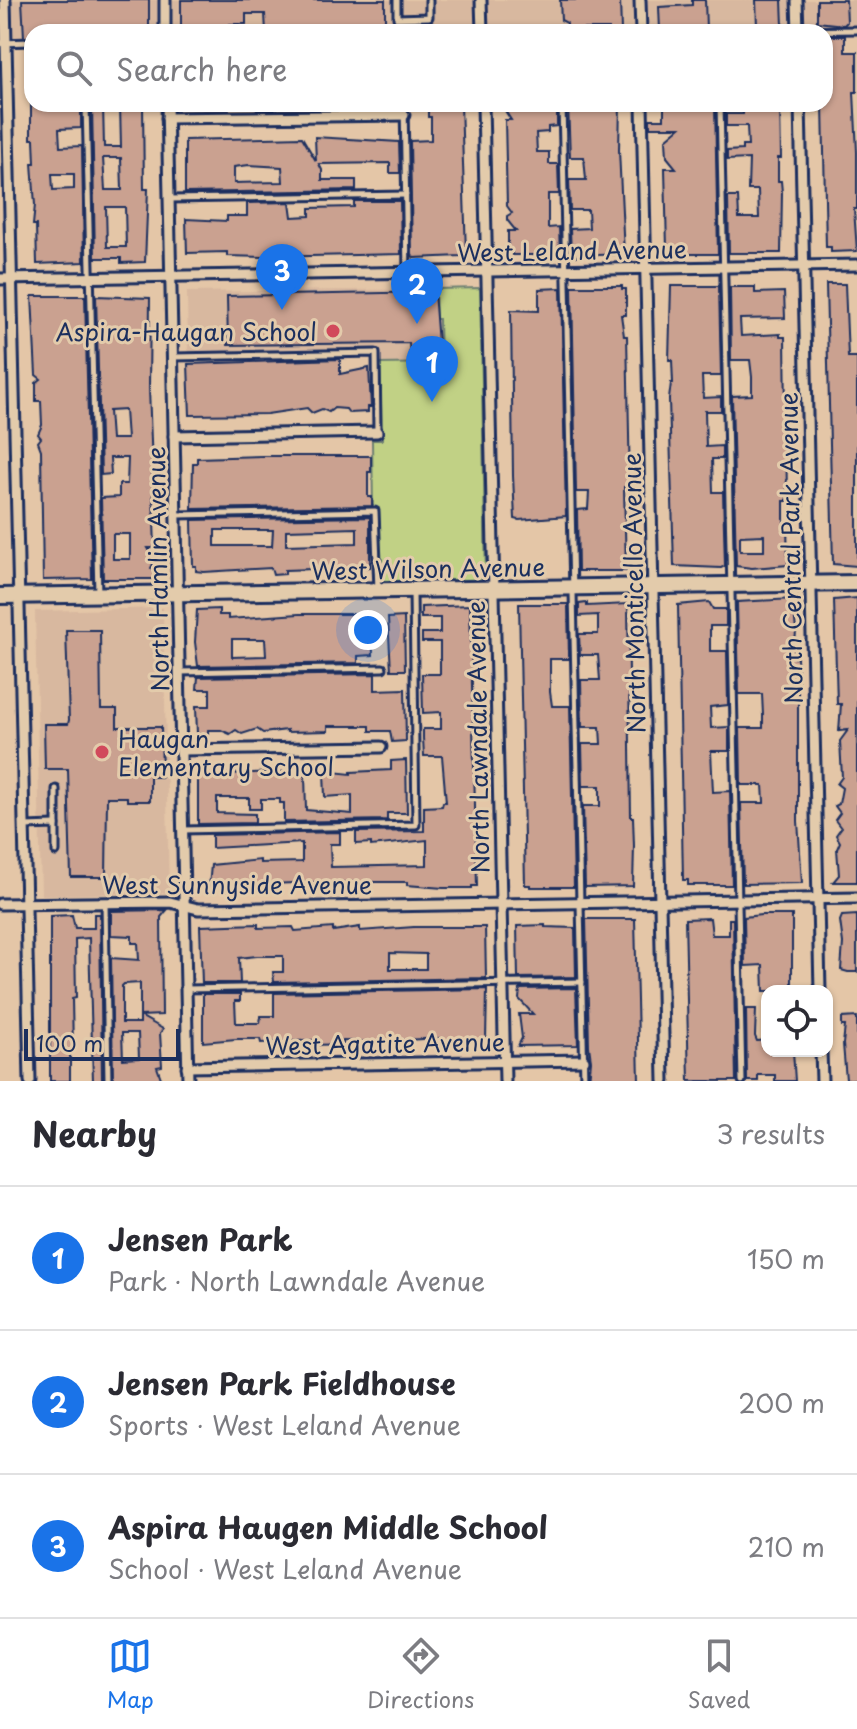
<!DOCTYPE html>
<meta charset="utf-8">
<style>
body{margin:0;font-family:"Playpen Sans",sans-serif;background:#f7f7f7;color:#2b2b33}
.controls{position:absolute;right:24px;bottom:24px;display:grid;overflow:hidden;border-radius:16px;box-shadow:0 2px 6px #0004}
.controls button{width:72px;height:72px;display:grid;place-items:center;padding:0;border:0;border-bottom:2px solid #e1e1e2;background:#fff;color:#2b2b33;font:40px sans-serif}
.scale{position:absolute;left:24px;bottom:20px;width:156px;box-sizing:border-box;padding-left:8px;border:4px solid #1b2f5e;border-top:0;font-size:22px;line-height:28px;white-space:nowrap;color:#1b2f5e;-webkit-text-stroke:6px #e3cbab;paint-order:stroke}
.you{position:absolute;left:368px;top:630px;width:28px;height:28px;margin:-20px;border:6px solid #fff;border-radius:50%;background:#1a73e8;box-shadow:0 0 0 12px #1a73e833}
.badge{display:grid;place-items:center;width:52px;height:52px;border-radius:50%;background:#1a73e8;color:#fff;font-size:26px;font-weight:700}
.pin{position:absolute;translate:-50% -66px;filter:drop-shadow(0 2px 4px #0008)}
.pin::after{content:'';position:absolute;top:42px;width:28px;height:24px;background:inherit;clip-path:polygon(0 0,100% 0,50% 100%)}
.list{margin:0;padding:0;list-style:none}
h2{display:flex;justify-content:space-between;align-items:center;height:104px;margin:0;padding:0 32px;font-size:34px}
h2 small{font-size:26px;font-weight:400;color:#7c7c81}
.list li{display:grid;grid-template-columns:52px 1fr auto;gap:24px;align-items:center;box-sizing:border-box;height:144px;padding:0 32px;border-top:2px solid #e1e1e2}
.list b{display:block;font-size:30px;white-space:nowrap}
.list p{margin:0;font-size:26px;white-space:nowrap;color:#7c7c81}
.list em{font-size:26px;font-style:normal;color:#7c7c81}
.icon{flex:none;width:44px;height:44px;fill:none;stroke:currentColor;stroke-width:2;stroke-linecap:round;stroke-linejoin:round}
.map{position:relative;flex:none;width:857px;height:1081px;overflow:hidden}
.search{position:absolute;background:#fff;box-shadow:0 2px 6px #0004;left:24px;right:24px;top:24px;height:88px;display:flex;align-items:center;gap:20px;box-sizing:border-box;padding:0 28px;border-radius:24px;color:#7c7c81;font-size:30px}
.sheet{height:536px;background:#fff}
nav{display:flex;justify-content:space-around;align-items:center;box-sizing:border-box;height:112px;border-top:2px solid #e1e1e2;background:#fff;font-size:22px;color:#7c7c81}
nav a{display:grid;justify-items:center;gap:4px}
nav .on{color:#1a73e8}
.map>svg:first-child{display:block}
.built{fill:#d8b89f}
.green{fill:#c1d185;stroke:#6e8072;stroke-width:2}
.building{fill:#caa190;stroke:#1b2f5e;stroke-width:2;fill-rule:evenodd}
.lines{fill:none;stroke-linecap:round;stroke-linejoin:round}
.lane-casing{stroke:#1b2f5e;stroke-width:11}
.street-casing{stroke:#1b2f5e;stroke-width:15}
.secondary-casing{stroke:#1b2f5e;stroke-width:20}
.lane{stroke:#e3cbab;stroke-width:5}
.street{stroke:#e3cbab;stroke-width:9}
.secondary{stroke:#e3cbab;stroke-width:14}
.poi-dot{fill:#d1495b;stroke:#e3cbab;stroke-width:3}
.labels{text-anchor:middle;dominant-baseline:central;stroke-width:6;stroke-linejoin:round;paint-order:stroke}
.street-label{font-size:24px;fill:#1b2f5e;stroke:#e3cbab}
.poi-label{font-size:24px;fill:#1b2f5e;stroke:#e3cbab;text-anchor:end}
</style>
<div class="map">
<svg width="857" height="1081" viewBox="0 0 857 1081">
<rect width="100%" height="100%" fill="#e4c6a7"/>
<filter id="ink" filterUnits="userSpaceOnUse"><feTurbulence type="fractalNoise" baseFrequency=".0125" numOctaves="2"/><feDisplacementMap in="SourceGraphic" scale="16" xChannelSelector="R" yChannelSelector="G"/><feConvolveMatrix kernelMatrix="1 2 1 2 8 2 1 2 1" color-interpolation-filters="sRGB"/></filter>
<g filter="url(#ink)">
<!-- built -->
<g class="built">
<polygon points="0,0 857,0 857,31 32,32 32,42 0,43"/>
<polygon points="435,289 436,318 439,318 440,363 380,364 379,349 188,353 187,292"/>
<polygon points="163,608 169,893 41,895 35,611"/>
</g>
<!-- green -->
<polygon class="green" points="480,288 486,577 480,581 381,581 379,508 373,507 372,440 382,440 380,364 440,363 439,319 436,319 435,289"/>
<!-- building -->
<g class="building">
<polygon points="22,0 149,0 149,32 32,32 32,37 24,37"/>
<polygon points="181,0 385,0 385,32 266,32 265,14 246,14 246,24 230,24 230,32 181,32"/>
<polygon points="560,0 620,0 621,31 609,32 609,29 567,29 567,23 561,20"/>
<polygon points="692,0 705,0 706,29 660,30 659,7 692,5"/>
<polygon points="756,0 782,0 783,26 757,26"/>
<polygon points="817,0 846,0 847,22 844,25 817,22"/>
<polygon points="826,36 845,36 845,52 857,52 857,92 854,92 857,152 857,209 854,209 857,251 831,252 831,247 826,247 823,104 825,104 827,86"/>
<path d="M31 104H81V128L59 129 60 147 82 146 84 262 37 264 36 225H33L35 205 32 163H35L34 139H31ZM52 174H74V189L53 190Z"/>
<path d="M92 104H103L104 147H121L120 104H143L144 189H148L145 262 121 263V258H95ZM103 158H121L122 190H105ZM106 207H125L126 247H107Z"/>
<polygon points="461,104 466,253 461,253 461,256 414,258 412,255 410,141 431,140 431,117 428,117 428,105"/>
<polygon points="523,104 557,104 557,126 548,127 548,132 536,133 537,152 549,152 549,164 558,164 559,194 548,194 548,228 559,227 560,255 512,255 512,252 508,252 508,231 516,231 507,220 507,216 512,213 507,206 505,120 511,120 502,106"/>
<polygon points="568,104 620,104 619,150 624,254 571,256 570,229 589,228 588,210 570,210 569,180 586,180 584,157 570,157"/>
<polygon points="664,104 715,104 718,254 669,254 669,249 667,249 665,168 676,168 667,157 666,139 680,127 650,127 650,119 664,119"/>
<polygon points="743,104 780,104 781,158 778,158 778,181 781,181 782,192 781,253 729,253 728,197 738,197 739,218 759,218 758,190 748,190 749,159 727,160 727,151 742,150 742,146 748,146 747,126 726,126 726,114 743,114"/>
<path d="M302 137 316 161 315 137 399 142 400 173H390V163L319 164 322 170V180H356V190L185 193V140ZM249 165 282 167 283 182 234 183V167Z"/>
<polygon points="354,201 400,201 401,254 264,257 227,256 227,252 187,253 186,219 227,221 227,216 247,216 247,203 290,202 292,217 310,216 310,208 354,207"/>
<polygon points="826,284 845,284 848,357 857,357 857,566 833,564"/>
<polygon points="572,286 622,286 622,289 626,289 626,315 621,315 624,336 627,336 628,382 630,487 624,487 626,571 578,571 577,510 588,509 589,492 576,492"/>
<polygon points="671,286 719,286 721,376 702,376 703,398 721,397 721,411 705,411 706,447 722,446 722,459 712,459 713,492 723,492 725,566 721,568 674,566 669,399 671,383 673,383 672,360 669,360"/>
<path d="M730 287H755V293L784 292 785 318 740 319 741 336 780 334V337H785L786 415 788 414V422H786L787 501H784V524H787L788 565 752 568 736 566 732 396 752 395V377L750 360H731ZM764 535V551H740V536Z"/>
<polygon points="561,288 566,516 519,520 515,519 513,476 511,310 539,311 539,289"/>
<polygon points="434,292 439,357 410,358 409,343 228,345 227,296"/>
<polygon points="32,296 85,296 92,579 43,580 41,450 38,442 41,438 38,434 42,425 41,401 36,401 36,383 41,379 36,375"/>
<path d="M96 296 150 298 149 388 155 548H148L155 560 151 568 155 572V579H103L101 498 119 497V484H127L128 458H110L111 474 101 475ZM125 410 127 439H111L109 411ZM113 534H130V559H113Z"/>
<polygon points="340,359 340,374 369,368 371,407 368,407 368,412 349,413 346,409 334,408 329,412 322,409 312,413 307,408 267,414 190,415 188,364"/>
<polygon points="263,456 371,456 371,472 368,472 368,497 372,497 372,506 192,509 193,463 197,463 197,458"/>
<path d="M370 517V567L285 570V574L273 575 271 568 204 572 196 571V566H193L192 520ZM357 528V543L286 545V530ZM215 530H273L272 546H215Z"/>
<polygon points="857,598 857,882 833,882 839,875 837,849 840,842 836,835 841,828 835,820 840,813 835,806 839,804 842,788 837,784 842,777 840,741 848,730 839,731 841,704 837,704 834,600"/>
<polygon points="793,599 796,631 794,658 797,658 798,676 798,821 802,883 743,884 741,803 764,803 764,801 763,785 741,785 740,728 763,728 763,715 762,694 739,694 737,602"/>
<polygon points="709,602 713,609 726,609 726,626 710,626 710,651 727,651 728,705 710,707 711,728 729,727 729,751 711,751 713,792 730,791 732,885 688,885 688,880 683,880 678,605"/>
<polygon points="587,603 587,606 628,604 631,817 633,817 634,846 633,886 585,887 583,806 600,806 600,786 583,786 582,744 601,744 600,727 582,727 581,680 600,680 598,655 580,655 579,634 598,634 598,615 579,616 579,604"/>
<polygon points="519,604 568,604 569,659 550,659 550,692 552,706 570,706 574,887 530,887 530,885 525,885"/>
<polygon points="470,605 477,886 472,886 472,888 443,888 407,885 407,882 367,882 367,886 358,886 358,882 331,883 331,887 322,887 321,882 269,884 269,888 228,892 228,886 209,887 211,865 260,860 260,863 302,862 302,843 212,848 212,835 340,832 340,844 330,844 331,867 427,865 427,840 371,846 371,843 356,844 356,832 424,831 424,807 442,806 443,802 446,802 442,756 424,756 423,738 423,729 441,729 441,712 423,713 422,674 440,674 440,642 422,642 422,633 440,633 440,618 421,618 421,607"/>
<path d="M219 609V615H228V619L299 614H366L372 616 373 655 358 656V663L198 666 195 642 197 610ZM232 639H265L266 656 232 657Z"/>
<polygon points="404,617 405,670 391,670 388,618"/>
<polygon points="66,630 100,630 101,709 117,709 117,727 161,727 162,777 150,777 150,801 127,801 127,797 107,797 106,877 71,877 68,769 45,769 44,724 68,724 69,720"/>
<polygon points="375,674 375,690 405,689 406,741 392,742 390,731 370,731 370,726 328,726 328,731 287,732 287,730 263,733 257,729 242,734 236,730 230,734 221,730 208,730 208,734 197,734 196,706 210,706 210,689 197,689 198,677"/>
<polygon points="406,760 407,813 387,813 387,820 284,822 284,803 280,803 280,799 261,799 261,809 249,809 249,798 217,798 217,813 255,814 255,823 198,824 198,781 201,775 301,771 301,774 305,774 306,810 352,814 352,795 325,797 324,771 351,774 351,772 391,770 391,761"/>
<path d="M167 910 161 917 162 1015 140 1016V983L124 984 122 986V1023H140V1016L163 1029 160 1033 162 1066 157 1067 162 1081H113L111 958 139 960 138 943H132V936L111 935V911ZM122 1033H138L139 1058 123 1059Z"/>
<polygon points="94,914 100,914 102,1081 93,1081 89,938 75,939 76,998 72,999 73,1050 70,1050 70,1081 50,1081 50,916 72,915 75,928 94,928"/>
<polygon points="761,915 792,915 792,991 764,991 763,965 745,966 744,917"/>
<polygon points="857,915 857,972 848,972 841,970 843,943 840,921 842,916"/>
<polygon points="710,918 712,935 729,935 729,919 733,919 736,1081 689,1081 685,919"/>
<polygon points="586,919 635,919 639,1081 589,1081 591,1061 589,1046"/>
<path d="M258 924V928L293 927 295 931 333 928V931L360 927V931L414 927H485L486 978 274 982 273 972H283V956H257L239 958 240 983H202L200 926ZM390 953 426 954V969H390Z"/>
<polygon points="545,925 545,927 575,928 576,977 518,978 517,926"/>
<polygon points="576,988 578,1045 518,1046 522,1038 519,1014 533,1014 519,999 520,989"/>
<polygon points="487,989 486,1040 461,1041 461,1043 443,1041 443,1038 404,1040 404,1043 343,1041 343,1044 315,1045 315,1040 261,1043 260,1039 236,1039 203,1042 203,994 240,994 240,1001 235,1001 236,1023 260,1023 261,1016 274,1016 274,993"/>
<polygon points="746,1009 756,1009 755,1036 757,1041 767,1040 767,1051 793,1051 795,1081 775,1081 775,1075 758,1075 758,1081 747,1081"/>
<polygon points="857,1017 857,1079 846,1080 843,1044 845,1026 842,1026 842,1018"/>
</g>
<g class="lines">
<defs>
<g id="lane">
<polyline points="397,0 397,18 429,17 429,0"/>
<polyline points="717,32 857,30"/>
<polyline points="0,43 32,42"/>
<polyline points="86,104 98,594"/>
<polyline points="404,104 407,272"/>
<polyline points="562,104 584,1081"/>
<polyline points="720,104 742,1081"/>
<polyline points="169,199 406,195"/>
<polyline points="173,357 376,353 377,432"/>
<polyline points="177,515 375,511 378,590"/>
<polyline points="180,672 383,668"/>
<polyline points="56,789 56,825"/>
<polyline points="25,826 56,825 56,852"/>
<polyline points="183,830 416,825 413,592"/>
<polyline points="105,903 108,1081"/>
<polyline points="187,989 582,982"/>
</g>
<g id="street">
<polyline points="5,0 30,1081"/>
<polyline points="165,0 165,32"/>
<polyline points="481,0 482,32"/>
<polyline points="640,0 641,32"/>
<polyline points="797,0 798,32"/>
<polyline points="167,104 188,1081"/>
<polyline points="483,104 505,1081"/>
<polyline points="642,104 664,1081"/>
<polyline points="800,104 820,991"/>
<polyline points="167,118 404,115"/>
<polyline points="0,279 857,265"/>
<polyline points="174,436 377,432"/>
<polyline points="181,750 381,747"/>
<polyline points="0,904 170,902 198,909 857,898"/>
<polyline points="821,1051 822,1081"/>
<polyline points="187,1067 584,1060"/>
</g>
<polyline id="secondary" points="0,596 857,583"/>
</defs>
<!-- lane casing -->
<use href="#lane" class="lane-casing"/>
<!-- street casing -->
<use href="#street" class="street-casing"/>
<!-- secondary casing -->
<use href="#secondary" class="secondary-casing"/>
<!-- lane -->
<use href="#lane" class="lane"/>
<!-- street -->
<use href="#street" class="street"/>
<!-- secondary -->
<use href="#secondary" class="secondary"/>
</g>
</g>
<!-- markers -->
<g class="poi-dot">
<circle cx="333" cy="331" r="8"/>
<circle cx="102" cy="752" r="8"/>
</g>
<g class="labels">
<!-- street labels -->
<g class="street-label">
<text transform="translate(572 250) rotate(-1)">West Leland Avenue</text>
<text transform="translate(790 548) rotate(-91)">North Central Park Avenue</text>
<text transform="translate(428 568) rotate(-1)">West Wilson Avenue</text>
<text transform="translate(157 569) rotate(-91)">North Hamlin Avenue</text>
<text transform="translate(633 593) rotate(-91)">North Monticello Avenue</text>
<text transform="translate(477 737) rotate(-91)">North Lawndale Avenue</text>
<text x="237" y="884">West Sunnyside Avenue</text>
<text transform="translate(385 1043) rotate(-1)">West Agatite Avenue</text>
</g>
<!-- poi labels -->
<g class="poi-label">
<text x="317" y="331">Aspira-Haugan School</text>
<text x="118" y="738" text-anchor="start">Haugan<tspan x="118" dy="28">Elementary School</tspan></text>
</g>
</g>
</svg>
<div class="controls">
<button><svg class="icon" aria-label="locate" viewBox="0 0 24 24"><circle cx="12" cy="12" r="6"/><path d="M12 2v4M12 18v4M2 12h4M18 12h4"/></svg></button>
</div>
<div class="scale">100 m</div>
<div class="you"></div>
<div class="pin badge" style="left:432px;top:402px">1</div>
<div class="pin badge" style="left:417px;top:324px">2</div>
<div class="pin badge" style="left:282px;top:310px">3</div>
<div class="search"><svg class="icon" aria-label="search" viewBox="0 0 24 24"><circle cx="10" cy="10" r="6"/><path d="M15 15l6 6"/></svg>Search here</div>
</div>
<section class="sheet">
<h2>Nearby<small>3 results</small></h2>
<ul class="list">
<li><span class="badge">1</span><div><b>Jensen Park</b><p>Park · North Lawndale Avenue</p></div><em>150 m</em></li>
<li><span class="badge">2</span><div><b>Jensen Park Fieldhouse</b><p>Sports · West Leland Avenue</p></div><em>200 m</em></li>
<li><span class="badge">3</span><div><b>Aspira Haugen Middle School</b><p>School · West Leland Avenue</p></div><em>210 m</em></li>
</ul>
</section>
<nav>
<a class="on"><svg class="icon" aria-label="map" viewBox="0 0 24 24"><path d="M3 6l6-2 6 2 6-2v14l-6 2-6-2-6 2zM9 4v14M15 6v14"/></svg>Map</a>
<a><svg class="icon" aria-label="directions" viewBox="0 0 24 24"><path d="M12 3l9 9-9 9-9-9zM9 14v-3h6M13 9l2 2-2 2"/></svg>Directions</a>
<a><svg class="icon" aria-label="saved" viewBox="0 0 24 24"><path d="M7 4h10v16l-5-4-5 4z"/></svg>Saved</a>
</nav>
